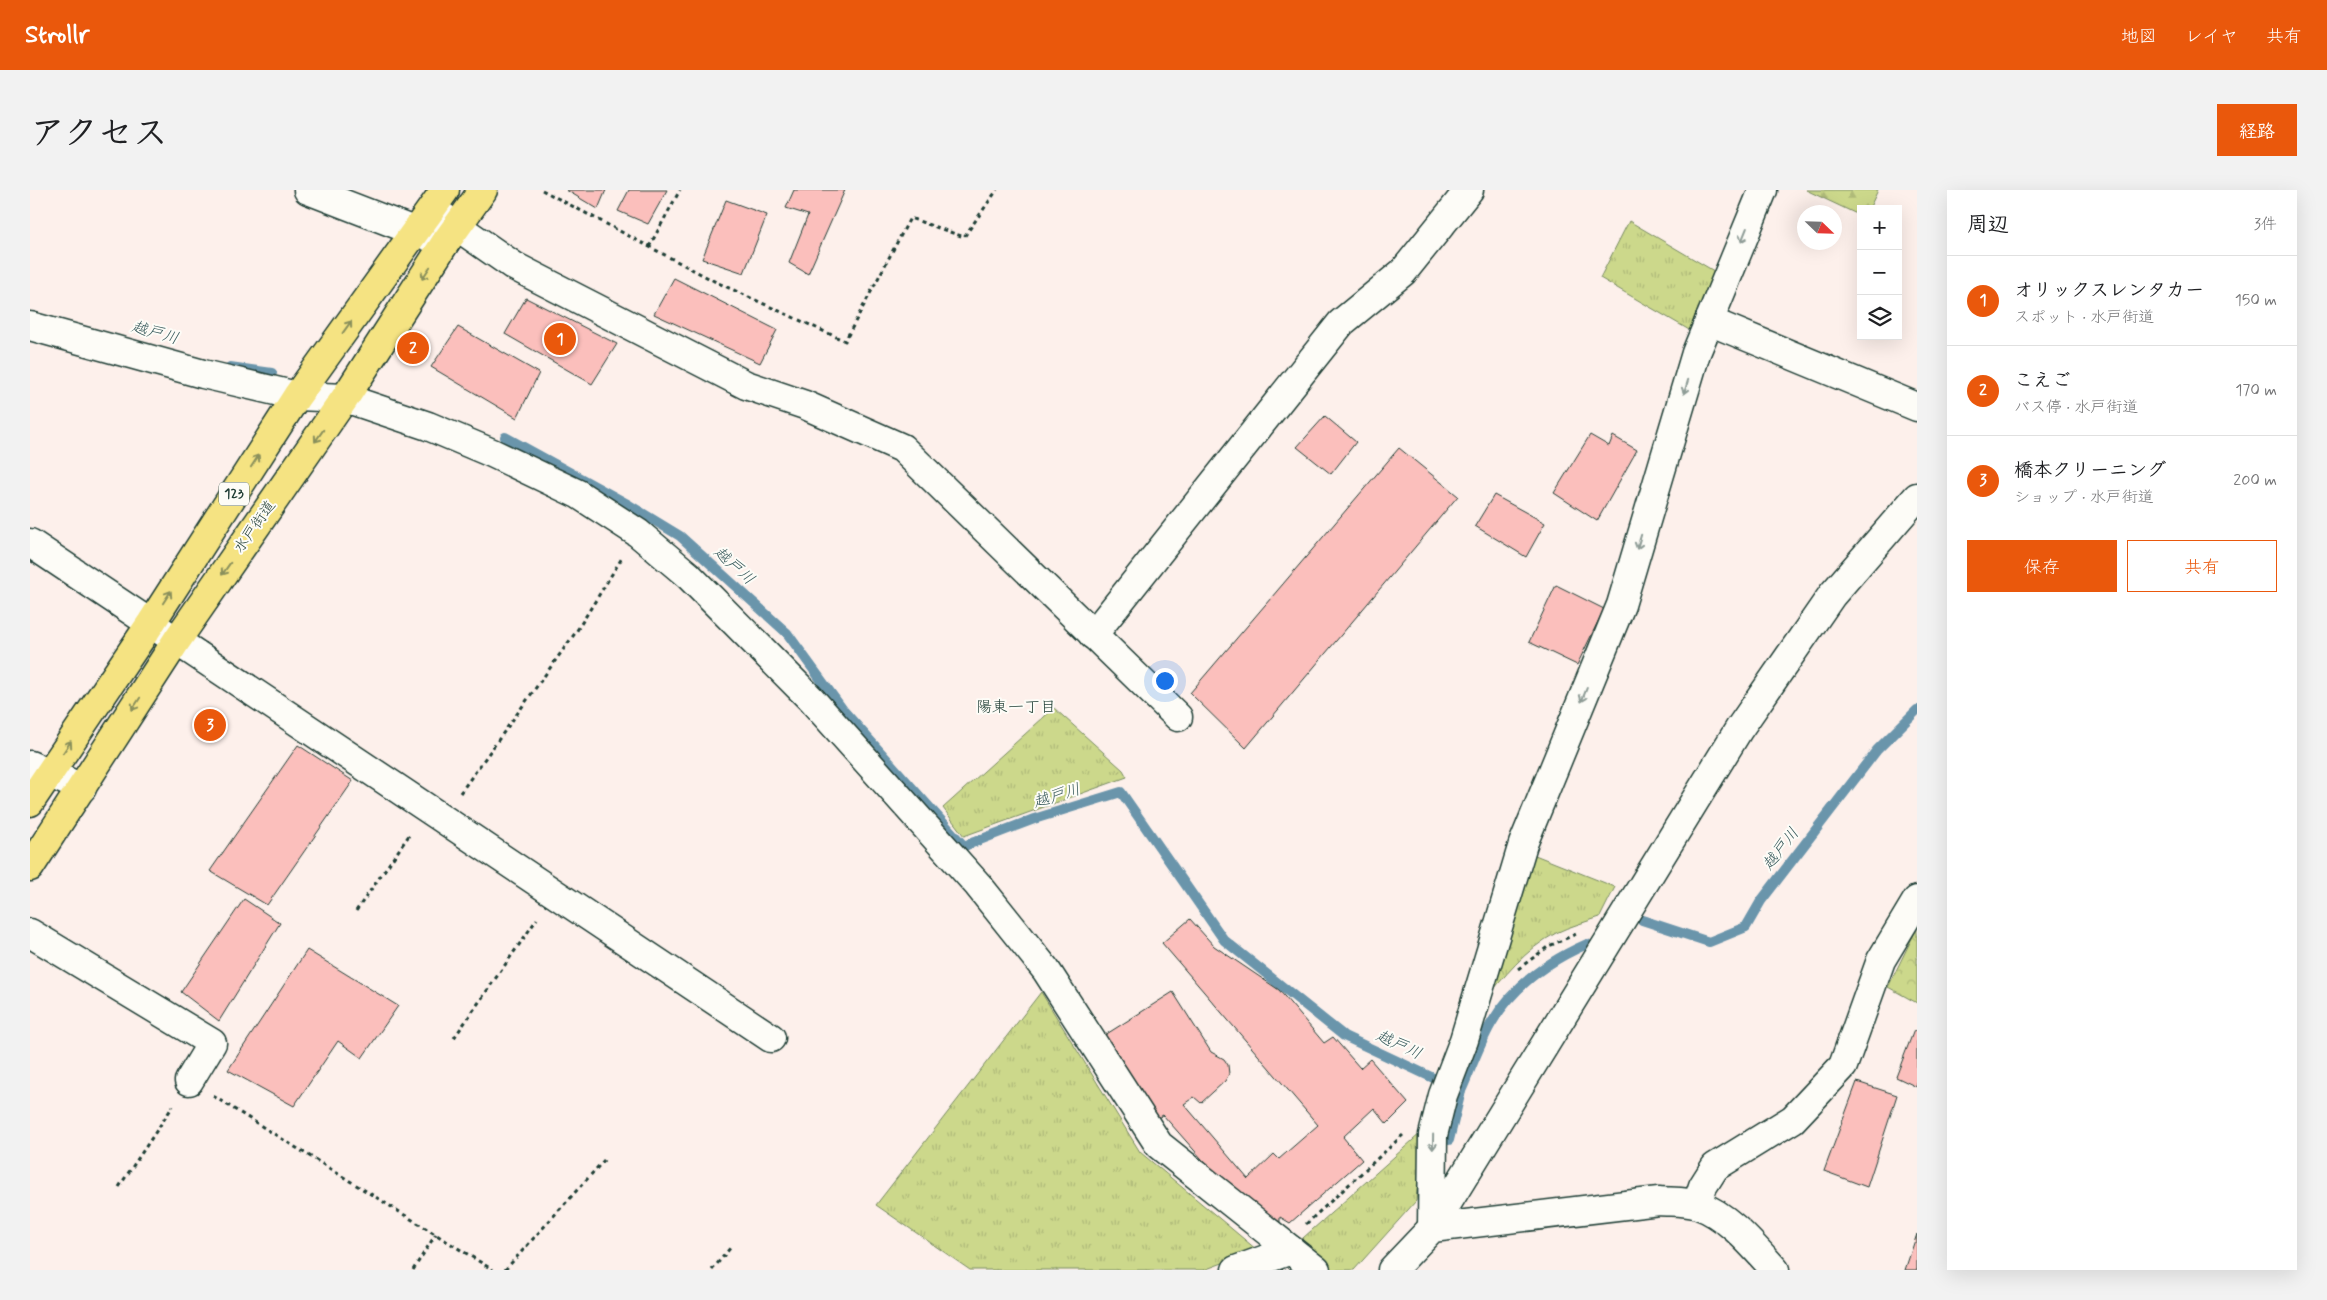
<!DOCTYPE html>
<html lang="ja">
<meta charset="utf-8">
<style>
body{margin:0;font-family:Mynerve,"Klee One",sans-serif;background:#f2f2f2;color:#202124}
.controls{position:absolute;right:15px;top:15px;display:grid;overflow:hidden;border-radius:0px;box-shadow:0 5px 20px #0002}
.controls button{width:45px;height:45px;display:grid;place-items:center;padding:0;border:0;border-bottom:1px solid #e0e0e0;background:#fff;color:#202124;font:25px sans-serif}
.compass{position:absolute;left:1767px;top:15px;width:45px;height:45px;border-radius:50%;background:#fff;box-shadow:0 5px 20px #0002;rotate:113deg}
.you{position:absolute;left:1134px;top:490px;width:18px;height:18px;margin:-12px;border:4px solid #fff;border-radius:50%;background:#1a73e8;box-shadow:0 0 0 8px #1a73e833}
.badge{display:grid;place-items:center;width:32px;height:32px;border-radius:50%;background:#ea580c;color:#fff;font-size:16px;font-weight:700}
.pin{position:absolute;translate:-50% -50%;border:2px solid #fff;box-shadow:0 1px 5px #0006}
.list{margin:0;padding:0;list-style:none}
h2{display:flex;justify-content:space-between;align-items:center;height:65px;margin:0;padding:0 20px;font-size:21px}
h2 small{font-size:16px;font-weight:400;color:#757577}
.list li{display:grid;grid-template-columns:32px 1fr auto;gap:15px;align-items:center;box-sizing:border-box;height:90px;padding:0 20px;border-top:1px solid #e0e0e0}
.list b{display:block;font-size:19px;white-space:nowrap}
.list p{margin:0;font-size:16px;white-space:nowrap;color:#757577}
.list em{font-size:16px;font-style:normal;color:#757577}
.actions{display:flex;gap:10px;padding:15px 20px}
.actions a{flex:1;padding:11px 0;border:1px solid #ea580c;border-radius:0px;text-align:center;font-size:18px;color:#ea580c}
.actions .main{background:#ea580c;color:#fff}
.icon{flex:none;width:28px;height:28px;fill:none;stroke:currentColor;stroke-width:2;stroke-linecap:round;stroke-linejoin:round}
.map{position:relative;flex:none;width:1887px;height:1080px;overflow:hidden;border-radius:0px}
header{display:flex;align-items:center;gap:30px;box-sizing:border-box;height:70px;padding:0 25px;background:#ea580c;color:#fff}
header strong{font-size:24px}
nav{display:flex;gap:28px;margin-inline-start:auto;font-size:18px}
.intro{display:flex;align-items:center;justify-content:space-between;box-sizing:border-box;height:120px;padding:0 30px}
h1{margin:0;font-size:35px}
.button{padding:12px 22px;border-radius:0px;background:#ea580c;color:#fff;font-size:18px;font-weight:700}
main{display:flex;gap:30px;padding:0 30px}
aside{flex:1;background:#fff;border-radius:0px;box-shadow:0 5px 20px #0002}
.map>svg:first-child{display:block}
.grass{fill:url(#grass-tufts);stroke:#768a60}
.forest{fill:url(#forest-firs);stroke:#768a60}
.park{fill:url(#park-crowns);stroke:#768a60}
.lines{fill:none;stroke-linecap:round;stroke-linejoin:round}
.stream{stroke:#6b95ab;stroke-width:10}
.building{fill:#fbbfbc;stroke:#1f3d34}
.minor-casing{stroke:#1f3d34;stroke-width:31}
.highway-casing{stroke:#1f3d34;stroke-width:31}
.path{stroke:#1f3d34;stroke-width:3;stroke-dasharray:4 4;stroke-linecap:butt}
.minor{stroke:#fdfcf7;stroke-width:28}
.highway{stroke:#f5e382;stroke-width:28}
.oneway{stroke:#8e9c96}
.oneway2{stroke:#8a905b}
.labels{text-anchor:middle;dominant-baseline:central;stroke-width:4;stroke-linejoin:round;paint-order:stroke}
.shield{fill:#fdfcf7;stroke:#62766e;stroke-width:1}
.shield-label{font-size:14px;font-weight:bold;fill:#1f3d34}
.street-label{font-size:15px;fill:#1f3d34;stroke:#fdfcf7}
.water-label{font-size:16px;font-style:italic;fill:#385a5c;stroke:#fdfcf7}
.neighbourhood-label{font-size:16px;fill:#1f3d34;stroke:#fdfcf7}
</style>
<header>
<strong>Strollr</strong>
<nav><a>地図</a><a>レイヤ</a><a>共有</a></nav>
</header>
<div class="intro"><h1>アクセス</h1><a class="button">経路</a></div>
<main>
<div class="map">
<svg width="1887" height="1080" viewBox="0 0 1887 1080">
<defs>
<pattern id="grass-tufts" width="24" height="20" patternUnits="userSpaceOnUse" patternTransform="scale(1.25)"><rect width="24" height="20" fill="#ccd88b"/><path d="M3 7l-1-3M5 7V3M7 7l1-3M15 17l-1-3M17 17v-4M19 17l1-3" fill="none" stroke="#afba79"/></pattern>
<pattern id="forest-firs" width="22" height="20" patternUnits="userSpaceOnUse" patternTransform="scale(1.25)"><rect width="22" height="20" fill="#ccd88b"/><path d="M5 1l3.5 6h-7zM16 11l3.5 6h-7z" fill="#afba79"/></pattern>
<pattern id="park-crowns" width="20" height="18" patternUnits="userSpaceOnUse" patternTransform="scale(1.25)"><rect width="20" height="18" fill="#ccd88b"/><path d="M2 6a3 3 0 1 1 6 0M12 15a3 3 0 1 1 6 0" fill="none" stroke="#afba79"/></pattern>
</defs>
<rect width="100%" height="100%" fill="#fdf0eb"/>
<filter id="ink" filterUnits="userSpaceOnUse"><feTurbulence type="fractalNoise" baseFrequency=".02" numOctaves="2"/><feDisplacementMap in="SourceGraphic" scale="10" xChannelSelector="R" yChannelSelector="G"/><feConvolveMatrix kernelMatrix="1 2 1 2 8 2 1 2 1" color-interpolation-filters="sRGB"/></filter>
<g filter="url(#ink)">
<!-- grass -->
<g class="grass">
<polygon points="1599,31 1689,84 1661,141 1570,88"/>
<polygon points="1024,518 1093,580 1097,587 934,646 913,618"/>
<path d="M1500 663 1585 697 1570 727C1556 732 1540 736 1526 743 1496 759 1473 787 1453 813Z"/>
<polygon points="1011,802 1110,962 1227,1060 1174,1080 940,1080 846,1015"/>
<polygon points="1392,942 1386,1011 1324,1080 1300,1080 1264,1056"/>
</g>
<!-- forest -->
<polygon class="forest" points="1776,0 1848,0 1839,19 1831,19 1831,26"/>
<!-- park -->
<polygon class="park" points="1887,738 1887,813 1858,797"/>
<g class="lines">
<!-- stream -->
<g class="stream">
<polyline points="200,177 242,183"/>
<path d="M475 247 599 315 650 346 757 443 813 520 934 656 1004 629 1091 602 1194 750 1314 846 1431 901C1441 879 1449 855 1461 834 1483 796 1518 771 1557 754"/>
<polyline points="1612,730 1679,752 1716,737 1731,711 1847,560 1887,520"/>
<polyline points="1419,950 1431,901"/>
</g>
</g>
<!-- building -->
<g class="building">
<polygon points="536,0 576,0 568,19"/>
<polygon points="599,0 637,0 618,34 588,21"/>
<polygon points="764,0 815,0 778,84 759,73 778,25 756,18"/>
<polygon points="696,10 737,25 714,83 672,69"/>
<polygon points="644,88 747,140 730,173 624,124"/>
<polygon points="496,108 587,154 562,194 475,144"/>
<polygon points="428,137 509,183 487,228 401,177"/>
<polygon points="1295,226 1326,252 1301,284 1267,257"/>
<polygon points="1560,245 1579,256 1583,246 1607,260 1567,331 1524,303"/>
<polygon points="1369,258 1428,306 1216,558 1160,503"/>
<polygon points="1464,305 1515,333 1496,367 1445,336"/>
<polygon points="1526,395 1574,419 1547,475 1499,452"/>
<polygon points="268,555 323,591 237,715 180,681"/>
<polygon points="214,709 250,733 189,831 151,802"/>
<polygon points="1160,729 1184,756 1249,800 1294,853 1303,847 1330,878 1340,869 1378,913 1357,934 1344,918 1313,947 1332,970 1260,1033 1250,1027 1249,1080 1236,1080 1238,1026 1194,994 1133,925 1126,929 1075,845 1143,802 1181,862 1194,869 1198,875 1199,884 1195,891 1171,913 1164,907 1154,914 1218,989 1244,964 1249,969 1288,935 1132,753"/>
<polygon points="277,760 368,816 332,868 308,851 264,916 198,880"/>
<polygon points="1884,840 1887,841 1887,897 1866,887"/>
<polygon points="1827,892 1867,905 1837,997 1794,981"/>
<polygon points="1887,1044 1887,1080 1875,1080"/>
</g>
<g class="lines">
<defs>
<g id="minor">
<polyline points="278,0 415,53"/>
<polyline points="402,19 484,76 716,195 775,215 872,258 1148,527"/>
<polyline points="1679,131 1887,217"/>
<polyline points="0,136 173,184 267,206 315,208 398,236 462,263 548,304 608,343 659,386 781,509 948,695 1016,780 1129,955 1286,1080"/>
<polyline points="0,353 741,848"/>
<polyline points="1063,445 1311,133 1373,82 1439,0"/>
<polyline points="0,575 52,598"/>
<polyline points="0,743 182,853 159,891"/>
<polyline points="1667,1014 1673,996 1685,977 1763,929 1813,876 1851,770 1887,710"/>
<polyline points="1402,1038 1403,945 1413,905 1434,850 1493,654 1591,415 1666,163 1733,0"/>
<polyline points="1402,1038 1709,539 1802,405 1887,307"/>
<polyline points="1206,1080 1261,1060"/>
<path d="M1362 1080 1402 1038 1629 1011C1641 1012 1657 1011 1668 1015 1699 1026 1723 1056 1745 1080"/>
</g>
<g id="highway">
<polyline points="0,612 121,433 267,206 415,0"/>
<polyline points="0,677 147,450 315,208 415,53 453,0"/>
</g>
</defs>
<!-- minor casing -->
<use href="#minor" class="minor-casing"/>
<!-- highway casing -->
<use href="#highway" class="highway-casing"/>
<!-- path -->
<g class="path">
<polyline points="512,0 686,92 815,151 880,28 934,47 967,0"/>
<polyline points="619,57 650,0"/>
<polyline points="430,603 546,442 592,368"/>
<polyline points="326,721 380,644"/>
<polyline points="1488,779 1519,756 1546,744"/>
<polyline points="424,848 507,729"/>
<polyline points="183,906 463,1080"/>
<polyline points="89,997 143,916"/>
<polyline points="1276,1034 1373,945"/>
<polyline points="383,1080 406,1044"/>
<polyline points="475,1080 576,968"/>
<polyline points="682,1080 701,1057"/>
</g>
<!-- minor -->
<use href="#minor" class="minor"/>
<!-- highway -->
<use href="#highway" class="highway"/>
</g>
<!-- one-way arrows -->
<defs><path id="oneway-shaft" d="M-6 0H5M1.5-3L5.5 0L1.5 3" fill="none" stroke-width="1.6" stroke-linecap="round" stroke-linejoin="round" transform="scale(1.25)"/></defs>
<g class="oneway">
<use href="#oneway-shaft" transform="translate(1714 45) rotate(112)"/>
<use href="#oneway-shaft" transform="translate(1656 197) rotate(107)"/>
<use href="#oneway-shaft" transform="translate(1609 352) rotate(107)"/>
<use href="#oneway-shaft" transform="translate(1554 505) rotate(112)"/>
<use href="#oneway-shaft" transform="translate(1403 952) rotate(91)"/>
</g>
<g class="oneway2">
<use href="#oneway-shaft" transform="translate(396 83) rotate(123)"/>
<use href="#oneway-shaft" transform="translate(317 137) rotate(-54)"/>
<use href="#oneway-shaft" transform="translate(289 246) rotate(125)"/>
<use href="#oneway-shaft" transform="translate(225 271) rotate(-57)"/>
<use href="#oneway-shaft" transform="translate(196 379) rotate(125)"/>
<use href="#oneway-shaft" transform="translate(137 407) rotate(-57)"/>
<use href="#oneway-shaft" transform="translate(106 514) rotate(123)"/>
<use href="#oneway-shaft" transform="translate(37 557) rotate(-56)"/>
</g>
</g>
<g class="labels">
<!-- shield labels -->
<rect class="shield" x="189" y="292.5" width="30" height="23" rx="4"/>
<g class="shield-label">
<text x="204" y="304">123</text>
</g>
<!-- street labels -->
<g class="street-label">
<text transform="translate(225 337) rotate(-55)">水戸街道</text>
</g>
<!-- water labels -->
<g class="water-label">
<text transform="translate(125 143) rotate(16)">越戸川</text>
<text transform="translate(704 376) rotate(42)">越戸川</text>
<text transform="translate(1027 606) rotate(-17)">越戸川</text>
<text transform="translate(1751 659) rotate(-52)">越戸川</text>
<text transform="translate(1369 855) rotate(25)">越戸川</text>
</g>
<!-- neighbourhood labels -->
<g class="neighbourhood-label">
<text x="986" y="517">陽東一丁目</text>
</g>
</g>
</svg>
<div class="controls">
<button>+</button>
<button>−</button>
<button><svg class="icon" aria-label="layers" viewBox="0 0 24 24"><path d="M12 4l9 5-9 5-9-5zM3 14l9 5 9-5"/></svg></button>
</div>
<svg class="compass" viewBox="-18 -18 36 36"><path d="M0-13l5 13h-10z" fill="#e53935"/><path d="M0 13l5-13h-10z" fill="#757577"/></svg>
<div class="you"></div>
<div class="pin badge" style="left:530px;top:149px">1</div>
<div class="pin badge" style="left:383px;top:158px">2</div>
<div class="pin badge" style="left:180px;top:535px">3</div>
</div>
<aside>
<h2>周辺<small>3件</small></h2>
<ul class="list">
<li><span class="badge">1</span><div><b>オリックスレンタカー</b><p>スポット · 水戸街道</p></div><em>150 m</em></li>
<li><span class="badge">2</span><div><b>こえご</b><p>バス停 · 水戸街道</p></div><em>170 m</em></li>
<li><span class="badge">3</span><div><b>橋本クリーニング</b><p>ショップ · 水戸街道</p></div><em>200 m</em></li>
</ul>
<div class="actions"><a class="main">保存</a><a>共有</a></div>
</aside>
</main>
